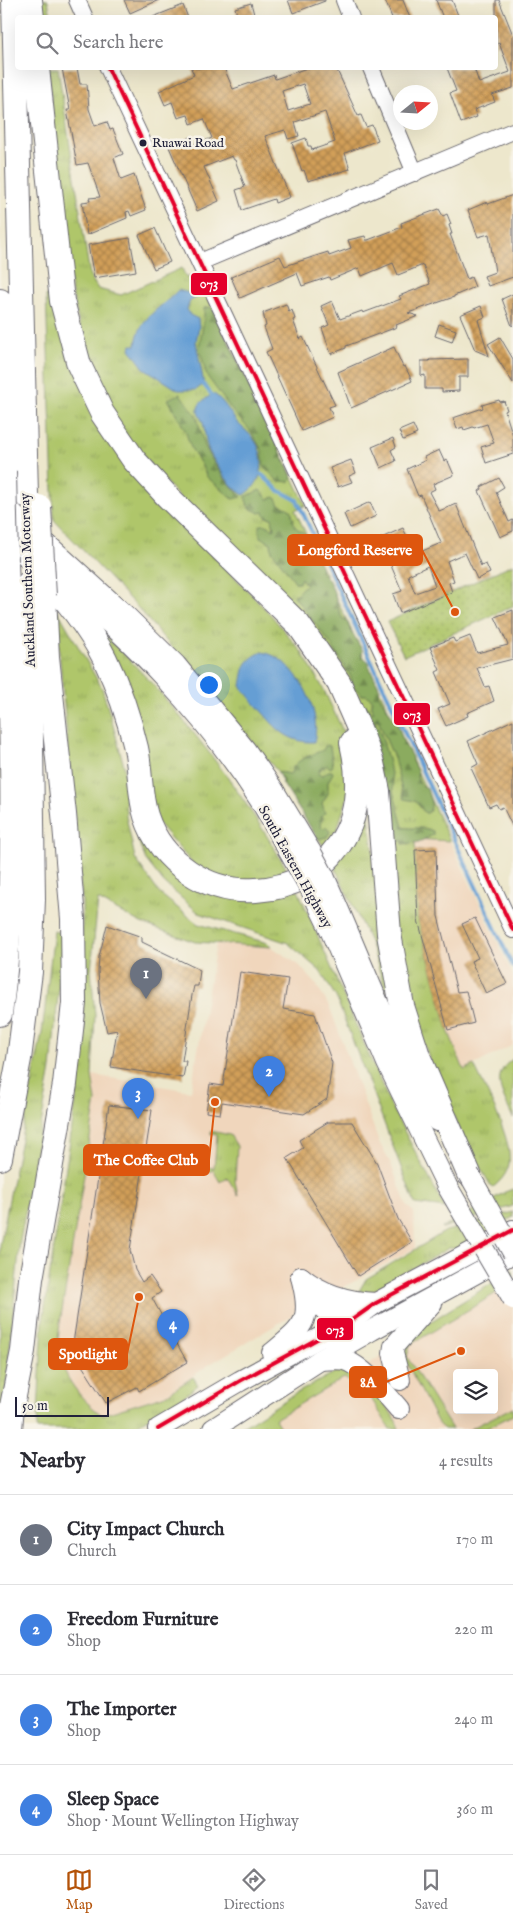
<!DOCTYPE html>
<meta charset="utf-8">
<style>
body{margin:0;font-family:"IM FELL English",serif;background:#f2f2f3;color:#2b2b33}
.controls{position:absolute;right:15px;bottom:15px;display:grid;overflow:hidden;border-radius:5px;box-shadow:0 5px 20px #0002}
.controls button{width:45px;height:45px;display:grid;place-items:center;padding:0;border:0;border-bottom:1px solid #e1e1e2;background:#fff;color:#2b2b33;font:25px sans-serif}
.compass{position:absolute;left:393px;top:85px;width:45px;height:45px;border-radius:50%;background:#fff;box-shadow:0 5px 20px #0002;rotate:72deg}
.scale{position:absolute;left:15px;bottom:12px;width:94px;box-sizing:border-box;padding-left:5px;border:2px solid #22223b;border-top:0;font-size:14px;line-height:18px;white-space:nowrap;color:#22223b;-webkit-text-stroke:4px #f7f3e8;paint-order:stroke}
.you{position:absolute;left:208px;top:684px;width:18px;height:18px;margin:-12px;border:4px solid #fff;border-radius:50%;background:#1a73e8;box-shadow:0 0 0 8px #1a73e833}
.badge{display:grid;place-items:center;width:32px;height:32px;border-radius:50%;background:#b45309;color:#fff;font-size:16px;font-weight:700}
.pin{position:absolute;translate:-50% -41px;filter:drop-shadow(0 1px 2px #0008)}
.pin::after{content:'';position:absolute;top:26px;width:18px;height:15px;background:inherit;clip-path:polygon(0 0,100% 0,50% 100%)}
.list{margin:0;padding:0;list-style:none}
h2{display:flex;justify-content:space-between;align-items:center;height:65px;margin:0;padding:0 20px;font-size:21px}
h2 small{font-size:16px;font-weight:400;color:#7c7c81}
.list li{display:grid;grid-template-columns:32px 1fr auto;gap:15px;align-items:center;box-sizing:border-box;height:90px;padding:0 20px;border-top:1px solid #e1e1e2}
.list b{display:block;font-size:19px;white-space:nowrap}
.list p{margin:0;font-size:16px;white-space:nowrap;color:#7c7c81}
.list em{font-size:16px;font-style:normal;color:#7c7c81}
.icon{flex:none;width:28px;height:28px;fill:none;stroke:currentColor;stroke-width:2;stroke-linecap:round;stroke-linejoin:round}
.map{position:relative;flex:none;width:513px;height:1429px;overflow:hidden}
.search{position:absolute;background:#fff;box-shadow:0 5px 20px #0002;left:15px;right:15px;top:15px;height:55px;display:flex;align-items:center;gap:12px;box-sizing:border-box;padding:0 18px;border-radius:5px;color:#7c7c81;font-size:19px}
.sheet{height:425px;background:#fff}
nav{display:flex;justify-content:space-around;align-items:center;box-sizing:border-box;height:70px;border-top:1px solid #e1e1e2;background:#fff;font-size:14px;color:#7c7c81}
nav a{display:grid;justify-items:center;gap:2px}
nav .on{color:#b45309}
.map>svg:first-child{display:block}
.built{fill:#f0d6bc;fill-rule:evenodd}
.grass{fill:url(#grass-tufts);stroke:#687453}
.forest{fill:url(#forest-firs);stroke:#56664d}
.park{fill:url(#park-dots);stroke:#687453}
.garden{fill:#afc66b;stroke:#687453}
.water{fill:#659ed4;stroke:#446088}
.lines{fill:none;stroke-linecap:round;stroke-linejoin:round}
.stream{stroke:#659ed4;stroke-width:4}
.building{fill:url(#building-cross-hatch);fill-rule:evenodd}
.minor-casing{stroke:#69676e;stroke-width:18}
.major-casing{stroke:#69676e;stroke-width:22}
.highway-casing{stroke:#69676e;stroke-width:26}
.minor{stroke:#fff;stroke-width:16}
.major{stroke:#fff;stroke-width:20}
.highway{stroke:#fff;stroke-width:24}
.major-bridge-casing{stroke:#69676e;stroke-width:22;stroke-linecap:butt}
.highway-bridge-casing{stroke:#69676e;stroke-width:26;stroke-linecap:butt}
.major-bridge{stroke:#fff;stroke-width:20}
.highway-bridge{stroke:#fff;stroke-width:24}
.bus-1-casing{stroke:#f7f3e8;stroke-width:8}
.bus-1{stroke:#e4002b;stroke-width:4}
.bus-dot{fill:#22223b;stroke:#f7f3e8;stroke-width:2}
.labels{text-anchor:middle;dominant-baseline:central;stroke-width:5;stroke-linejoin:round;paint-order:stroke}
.bus-label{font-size:13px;fill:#22223b;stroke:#f7f3e8;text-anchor:start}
.street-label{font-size:14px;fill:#22223b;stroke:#f7f3e8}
.leader{fill:none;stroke:#de560e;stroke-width:2}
.callout-dot{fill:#de560e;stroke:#f7f3e8;stroke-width:2}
.callout{fill:#de560e;stroke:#de560e;stroke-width:2}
.callout-label{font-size:15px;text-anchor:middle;font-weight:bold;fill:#fff}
.line-badge{stroke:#f7f3e8;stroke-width:2}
.badge-label{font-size:14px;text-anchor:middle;font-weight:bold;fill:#fff}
</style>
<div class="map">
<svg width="513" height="1429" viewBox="0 0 513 1429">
<defs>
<pattern id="grass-tufts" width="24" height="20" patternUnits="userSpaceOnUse" patternTransform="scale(1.25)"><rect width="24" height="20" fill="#afc66b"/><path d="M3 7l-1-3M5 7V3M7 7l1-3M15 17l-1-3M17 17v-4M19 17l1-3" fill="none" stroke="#96aa5e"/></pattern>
<pattern id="forest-firs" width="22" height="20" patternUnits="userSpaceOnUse" patternTransform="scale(1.25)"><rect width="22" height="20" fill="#8bab5f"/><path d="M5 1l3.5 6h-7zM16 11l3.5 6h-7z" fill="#718b50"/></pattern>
<pattern id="park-dots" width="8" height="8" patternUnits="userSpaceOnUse" patternTransform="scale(1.25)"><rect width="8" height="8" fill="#afc66b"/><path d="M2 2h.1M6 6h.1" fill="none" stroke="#96aa5e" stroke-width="1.8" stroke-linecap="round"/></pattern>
<pattern id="building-cross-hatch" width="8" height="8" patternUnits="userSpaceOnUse" patternTransform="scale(1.25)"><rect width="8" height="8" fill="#d19f58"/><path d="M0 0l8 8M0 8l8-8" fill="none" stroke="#a9814a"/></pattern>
</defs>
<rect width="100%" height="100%" fill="#f7f3e8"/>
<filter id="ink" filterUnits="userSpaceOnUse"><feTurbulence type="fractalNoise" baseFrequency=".02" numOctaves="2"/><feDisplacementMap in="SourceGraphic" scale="10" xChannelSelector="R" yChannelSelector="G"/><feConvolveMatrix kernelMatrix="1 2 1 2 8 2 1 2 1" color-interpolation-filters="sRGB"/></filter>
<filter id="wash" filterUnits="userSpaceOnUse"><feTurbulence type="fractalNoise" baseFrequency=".0096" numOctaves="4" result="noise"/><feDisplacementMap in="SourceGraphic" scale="20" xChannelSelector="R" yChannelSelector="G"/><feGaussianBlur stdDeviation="1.12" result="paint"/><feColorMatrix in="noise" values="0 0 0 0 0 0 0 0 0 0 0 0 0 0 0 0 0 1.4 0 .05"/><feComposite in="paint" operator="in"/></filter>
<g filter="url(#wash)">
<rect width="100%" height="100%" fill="#ede7cc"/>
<!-- built -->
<g class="built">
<polygon points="415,839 450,841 513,976 513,1045 464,1070 448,1030 418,920"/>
<polygon points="216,944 272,947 299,965 316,984 330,1008 379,1142 391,1164 407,1206 414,1212 415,1248 337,1291 297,1309 291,1316 210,1364 166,1395 102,1415 84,1402 66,1375 58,1349 60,1323 96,1101 92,1075 191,1091"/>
<path d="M513 1280V1429H258L344 1378ZM457 1373H494V1410H457Z"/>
</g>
<!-- grass -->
<g class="grass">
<polygon points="41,0 48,0 51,17 43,17"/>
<path d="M48 68H58L90 276 98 289 121 295 182 268 186 278 197 274 306 505 295 510 450 841 415 839 418 920 448 1030 464 1070 474 1065C485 1089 513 1139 509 1164 507 1174 500 1182 492 1188L463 1137 434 1073 408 998 349 690 162 478 116 424 89 368 70 284Z"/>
<polygon points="46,295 56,295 131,469 271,615 301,651 323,688 343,731 353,782 331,847 322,844 283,784 278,772 138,608 54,520"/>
<path d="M55 606 102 688 113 725 124 766 126 816 135 858 159 893 198 924 268 943 272 947 195 942 141 923 98 900 91 970 95 1015 92 1075 96 1101 60 1323C59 1332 57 1342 58 1351 64 1378 80 1399 102 1415L166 1395 193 1377 198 1385 183 1397 130 1429H37L43 1320 80 1074 83 1016 82 901Z"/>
<path d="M96 625C116 646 137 667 156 688 207 746 254 810 291 877L264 886 202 875 151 815Z"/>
<polygon points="366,796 393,991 386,992 370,942 335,868"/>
<polygon points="135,822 177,874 298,890 391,1106 445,1208 415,1204 336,997 320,971 288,943 199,913 164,883 146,860 138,841"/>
<polygon points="54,931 64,934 51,1069 20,1241 2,1429 0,1429 0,1245 42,1033"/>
<path d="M513 1059V1118C504 1097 488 1075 513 1059Z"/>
<polygon points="211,1131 230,1135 237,1146 235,1181 238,1195 227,1177 220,1182 213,1170 207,1173 205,1167 214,1168 217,1135 211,1134"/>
<polygon points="513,1189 513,1206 442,1228 505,1192"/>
<polygon points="513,1212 513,1217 460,1249 449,1248 370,1293 359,1291 366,1279 446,1231"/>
</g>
<!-- forest -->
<g class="forest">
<polygon points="212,307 292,477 290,482 278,481 264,467 262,450 249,429 234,413 207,376 199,348 204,319 204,308"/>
<polygon points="180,394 196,415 205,446 214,463 224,478 242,497 233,499 207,477 202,466 191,448 185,430 168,399"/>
<path d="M260 490 268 499 275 497 279 504 291 510 295 527 304 533 321 566 320 571C335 581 335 603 342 618L347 621C349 628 358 643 363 651L361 655 369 662V666L380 689 378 694 398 725 404 743 412 757V761L418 772 417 777 420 784 427 788C428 796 435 805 428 813H425L415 801 404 799 394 758 377 718 375 722 381 734 389 763 393 785V791L403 827C414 830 419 825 433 831V835L419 842 403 844 402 840 395 843 361 709 366 706 371 712H374L372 707V699L366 695H362L358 690 353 689 351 677 330 643 294 596 306 584 301 578 299 583H296L272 551 271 543 260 537 259 526 264 524 274 529 272 518 266 517 264 512 260 513 249 508 245 497Z"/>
<path d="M326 745 330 746 333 766 331 768 326 765 325 767 321 768 318 774 323 775 328 771H332L333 773 328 782V794L322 803 325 813 322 815 323 818 320 824 322 828 327 827 330 832 327 837 318 839 283 784 278 772 291 774C292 760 312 755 323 750Z"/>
</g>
<!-- park -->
<polygon class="park" points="513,564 513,606 404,656 387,622"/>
<!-- garden -->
<g class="garden">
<polygon points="513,1270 513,1283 410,1345 407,1357 452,1429 444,1429 439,1425 405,1360 404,1352 412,1337 425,1325"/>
<path d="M339 1370C360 1371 394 1410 399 1429H390L369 1395 362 1398 354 1384 344 1378 275 1419 281 1429H267L264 1425 258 1429H239L295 1394Z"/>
<polygon points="513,1407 513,1415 485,1429 470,1429"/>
</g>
<!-- water -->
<g class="water">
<path d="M178 290 189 293 198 290V297L190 301 187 309 190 315 198 319 199 326 196 342 204 384 196 390H178L144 368 130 349 131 345H136C139 316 160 310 178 290Z"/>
<path d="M214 394C224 401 229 411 236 421 242 428 250 433 255 441 267 459 263 484 244 495 231 489 214 462 208 449 205 440 205 431 203 423 201 417 197 414 198 408 199 402 209 396 214 394Z"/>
<path d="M262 652C295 657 323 710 314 742 291 743 278 731 264 714 256 705 248 696 241 686 244 668 244 660 262 652Z"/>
</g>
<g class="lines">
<!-- stream -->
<g class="stream">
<polyline points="198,290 203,287"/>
<polyline points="203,384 212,395"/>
<polyline points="261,474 278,490 297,500 513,967"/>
</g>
</g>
<g id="blocks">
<!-- building -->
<g class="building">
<polygon points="124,0 159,0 130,13"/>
<polygon points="288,0 325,0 325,1 293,13"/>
<polygon points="385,0 403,0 410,18 392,18"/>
<polygon points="436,0 452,0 459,18 443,18"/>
<polygon points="496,0 499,0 513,35 513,88 492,95 495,102 474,110 477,117 461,123 450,93 456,91 447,68 474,68 479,83 510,72 499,43 496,45"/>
<polygon points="251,3 255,18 238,18 235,8"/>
<polygon points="183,5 188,18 153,18 153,17"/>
<polygon points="62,68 77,68 80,84 87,84 89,109 95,126 107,122 110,130 113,129 123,154 114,158 121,180 134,175 146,210 131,216 129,211 126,212 127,218 87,235 82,202 90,201 89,198 100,197 88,163 77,165 67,110 70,110"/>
<path d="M191 68H224L233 89 274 75 275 79 307 68H336L358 116 361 115 366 127 372 125 378 140 345 153 350 169 308 181 304 170 302 171 292 143 306 138 308 146H311L312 150 335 142 325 112 295 122 299 136 288 139 285 130 265 136 290 197 275 203 274 199 242 210 236 190 245 187 235 160H234L232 156 204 167 219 201 197 211 169 147 191 137 194 145 212 138 204 119 191 124 188 115 178 118 172 102 165 105 159 91 194 75ZM303 84 310 104 288 111 282 91Z"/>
<polygon points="513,195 513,277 488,286 484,276 495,272 489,234 478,237 468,210 487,202 488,204"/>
<polygon points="439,209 443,216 447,214 451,224 449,225 452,234 450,234 458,255 467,279 471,277 475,287 454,296 454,297 408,313 418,316 396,325 397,327 346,346 346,348 331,354 322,328 329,325 321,306 332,301 340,319 362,311 363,313 401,299 399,296 430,284 423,265 398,275 393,263 362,276 359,268 330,280 329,277 302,286 297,273 240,298 231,277 280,256 285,266 328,252 329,256 351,248 348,240 365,236 366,240 368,240 402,227 401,223"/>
<polygon points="155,228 170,262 154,269 139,235"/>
<polygon points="130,238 136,271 94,278 88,245"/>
<polygon points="513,294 513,325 512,326 502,299"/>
<polygon points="286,304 289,312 292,310 295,319 293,320 300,339 303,337 335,405 329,407 333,417 302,431 266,352 272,349 264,327 266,326 263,313"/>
<polygon points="481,306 485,317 478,320 489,356 475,350 460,315"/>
<polygon points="439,324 456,330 452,342 435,336"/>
<polygon points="500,337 513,359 513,383 488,344"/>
<polygon points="394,347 403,367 405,366 412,381 351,408 338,372"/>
<polygon points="468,359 468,377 459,377 459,391 442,392 442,389 425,389 425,375 421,376 421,361 430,361 429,360"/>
<polygon points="499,400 500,402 504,401 507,410 505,411 513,436 513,454 486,463 481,447 494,443 487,424 474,428 473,427 464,430 463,427 457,429 453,418 483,408 482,405"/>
<polygon points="413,425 417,434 403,440 399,431"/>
<polygon points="393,438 396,447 391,450 396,461 381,468 372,447"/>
<path d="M439 450 444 461 447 459 454 475 433 484 435 489 429 492 439 511 456 504 481 566 486 564 490 573 477 579 465 553 447 561 454 581 449 583 452 592 400 613 393 594 402 591 386 554 371 561 364 546 403 528 414 551 419 549 420 552 441 543 421 495 418 496 407 469 426 460 424 457ZM428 566 435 586 415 593 408 575Z"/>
<polygon points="351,460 356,473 349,476 352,482 338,487 330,468"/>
<polygon points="499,478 504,487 496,492 509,522 513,520 513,531 500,537 479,491 482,489 481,487"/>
<polygon points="370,502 376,516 350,528 344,514"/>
<polygon points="513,610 513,659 477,668 485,687 489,686 494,701 467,713 468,716 446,726 438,709 450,704 436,672 440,670 430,647 453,638 455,642 470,636 477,653 508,645 495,617"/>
<polygon points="513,720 513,828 503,807 499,809 496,804 489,807 471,768 478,764 468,741"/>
<polygon points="436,849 438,916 457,992 466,991 474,1023 448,1030 418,920 415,850"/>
<polygon points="475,918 507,984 486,994 471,961 478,958 462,924"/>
<polygon points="107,925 142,937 142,942 200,970 198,986 194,986 192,995 182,1061 186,1061 183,1078 111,1067 117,1030 107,1032 100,1003 98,971 99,957"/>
<polygon points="240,972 288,979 283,1009 315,1014 332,1063 327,1099 304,1114 222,1102 220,1114 206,1112 210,1084 223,1086"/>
<polygon points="109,1105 152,1110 130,1250 135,1270 142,1282 150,1276 161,1292 152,1298 187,1362 139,1391 137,1387 106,1403 72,1350"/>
<polygon points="328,1122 352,1122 377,1163 398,1219 412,1242 358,1276 287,1158 303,1148 299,1140"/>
</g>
</g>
</g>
<g filter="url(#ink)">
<use href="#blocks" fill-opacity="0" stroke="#69676e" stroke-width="1"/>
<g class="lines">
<defs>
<g id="minor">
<polyline points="77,0 85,18"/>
<polyline points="344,0 351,18"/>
<polyline points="108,68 513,930"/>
<polyline points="371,68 415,173"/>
<polyline points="200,262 513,131"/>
</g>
<g id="major">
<polyline points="0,500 17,517 124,614 176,665 245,749 273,789 311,852"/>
<path d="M50 570C130 638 205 713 261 802 273 822 283 842 295 862"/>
<path d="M324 876C361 958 391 1044 437 1121"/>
<polyline points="309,886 328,925 387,1063 447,1186"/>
<path d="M301 1277C323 1295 349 1302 376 1303"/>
<polyline points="305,1292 326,1311 352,1320"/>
<path d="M272 1353C304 1326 313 1322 301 1277"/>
<path d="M320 1360C328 1360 337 1358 344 1360 362 1365 387 1395 399 1409"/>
<polyline points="400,1380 393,1353 394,1346 432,1303"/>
<polyline points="158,1429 240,1381 352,1320 376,1303 513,1230"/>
<polyline points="213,1429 320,1360 372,1330 513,1253"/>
</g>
<g id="highway">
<polyline points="14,0 26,495"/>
<polyline points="30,0 32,18"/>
<polyline points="37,68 62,301 79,365 102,413 134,460 167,496 298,624 339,683 361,733 372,763 378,791 389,934 402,1006 418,1056 469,1174"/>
<polyline points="0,301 4,471"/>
<path d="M19 544C49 581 84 617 105 659 119 688 129 718 136 748 141 771 139 794 146 816 161 862 208 894 256 890 291 888 319 873 339 845 360 815 360 777 352 743"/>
<path d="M0 1014C20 864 11 712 6 561"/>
<polyline points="0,1158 19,1059 30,972 33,899 29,583"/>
<polyline points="10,1429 12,1406 23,1351 31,1279 65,1084 74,1003 73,919 64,814 47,657 44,596"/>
</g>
</defs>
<!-- minor casing -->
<use href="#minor" class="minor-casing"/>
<!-- major casing -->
<use href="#major" class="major-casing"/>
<!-- highway casing -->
<use href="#highway" class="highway-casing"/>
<!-- minor -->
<use href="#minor" class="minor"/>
<!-- major -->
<use href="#major" class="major"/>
<!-- highway -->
<use href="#highway" class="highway"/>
<defs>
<g id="major-bridge">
<polyline points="311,852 324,876"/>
<polyline points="295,862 309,886"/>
<polyline points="469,1174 513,1253"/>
<polyline points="447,1186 513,1299"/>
</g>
<g id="highway-bridge">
<polyline points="4,471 6,561"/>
<polyline points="39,507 44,596"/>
</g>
</defs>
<!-- major-bridge casing -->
<use href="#major-bridge" class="major-bridge-casing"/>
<!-- highway-bridge casing -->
<use href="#highway-bridge" class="highway-bridge-casing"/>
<!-- major-bridge -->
<use href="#major-bridge" class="major-bridge"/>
<!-- highway-bridge -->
<use href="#highway-bridge" class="highway-bridge"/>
<defs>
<g id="bus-1">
<polyline points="108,68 513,930"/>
<polyline points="158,1429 240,1381 352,1320 376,1303 513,1230"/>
</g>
</defs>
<!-- bus-1 casing -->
<use href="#bus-1" class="bus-1-casing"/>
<!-- bus-1 -->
<use href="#bus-1" class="bus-1"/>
</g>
</g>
<!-- markers -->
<circle class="bus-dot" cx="143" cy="143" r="4.5"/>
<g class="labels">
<!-- bus labels -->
<g class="bus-label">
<text x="152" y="143">Ruawai Road</text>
</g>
<!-- street labels -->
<g class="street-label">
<text transform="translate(28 580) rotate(-92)">Auckland Southern Motorway</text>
<text transform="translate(295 867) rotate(61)">South Eastern Highway</text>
</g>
</g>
<!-- callouts -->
<path class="leader" d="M455 612L422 550M215 1102L209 1160M139 1297L127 1354M461 1351L386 1382"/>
<g class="callout-dot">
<circle cx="455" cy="612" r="5"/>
<circle cx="215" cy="1102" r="5"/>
<circle cx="139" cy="1297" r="5"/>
<circle cx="461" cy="1351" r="5"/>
</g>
<g class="callout">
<rect x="288" y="535" width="134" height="30" rx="5"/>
<rect x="84" y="1145" width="125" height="30" rx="5"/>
<rect x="49" y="1339" width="78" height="30" rx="5"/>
<rect x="350" y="1367" width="36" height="30" rx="5"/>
</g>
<g class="callout-label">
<text x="355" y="555">Longford Reserve</text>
<text x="146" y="1165">The Coffee Club</text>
<text x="88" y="1359">Spotlight</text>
<text x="368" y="1387">8A</text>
</g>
<g class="line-badge">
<rect x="190" y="272" width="38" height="24" rx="5" fill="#e4002b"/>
<rect x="393" y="702" width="38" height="24" rx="5" fill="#e4002b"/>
<rect x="316" y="1317" width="38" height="24" rx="5" fill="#e4002b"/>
</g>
<g class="badge-label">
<text x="209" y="288">073</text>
<text x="412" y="719">073</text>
<text x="335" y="1334">073</text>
</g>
</svg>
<div class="controls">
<button><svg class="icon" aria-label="layers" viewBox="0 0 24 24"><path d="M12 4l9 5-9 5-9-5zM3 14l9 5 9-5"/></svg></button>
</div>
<svg class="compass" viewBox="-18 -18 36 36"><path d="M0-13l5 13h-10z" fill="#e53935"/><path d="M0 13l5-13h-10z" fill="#7c7c81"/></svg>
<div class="scale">50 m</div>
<div class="you"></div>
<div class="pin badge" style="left:146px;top:999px;background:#6b7280">1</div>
<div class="pin badge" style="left:269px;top:1097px;background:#3f7fe0">2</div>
<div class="pin badge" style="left:138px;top:1119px;background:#3f7fe0">3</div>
<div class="pin badge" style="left:173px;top:1350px;background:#3f7fe0">4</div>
<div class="search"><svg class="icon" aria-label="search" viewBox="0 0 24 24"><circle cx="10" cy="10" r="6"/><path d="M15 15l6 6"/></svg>Search here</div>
</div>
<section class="sheet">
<h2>Nearby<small>4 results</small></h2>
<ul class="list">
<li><span class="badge" style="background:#6b7280">1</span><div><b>City Impact Church</b><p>Church</p></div><em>170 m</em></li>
<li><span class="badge" style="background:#3f7fe0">2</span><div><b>Freedom Furniture</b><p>Shop</p></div><em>220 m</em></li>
<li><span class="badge" style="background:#3f7fe0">3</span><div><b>The Importer</b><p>Shop</p></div><em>240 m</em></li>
<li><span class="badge" style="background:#3f7fe0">4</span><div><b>Sleep Space</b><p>Shop · Mount Wellington Highway</p></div><em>360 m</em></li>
</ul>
</section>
<nav>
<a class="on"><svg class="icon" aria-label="map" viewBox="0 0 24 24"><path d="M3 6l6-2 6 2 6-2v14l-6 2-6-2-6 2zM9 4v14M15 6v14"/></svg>Map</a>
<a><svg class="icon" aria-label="directions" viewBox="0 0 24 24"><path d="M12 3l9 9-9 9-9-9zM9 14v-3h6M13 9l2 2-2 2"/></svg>Directions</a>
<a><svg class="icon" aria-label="saved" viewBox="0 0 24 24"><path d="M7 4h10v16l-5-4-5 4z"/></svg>Saved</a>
</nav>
